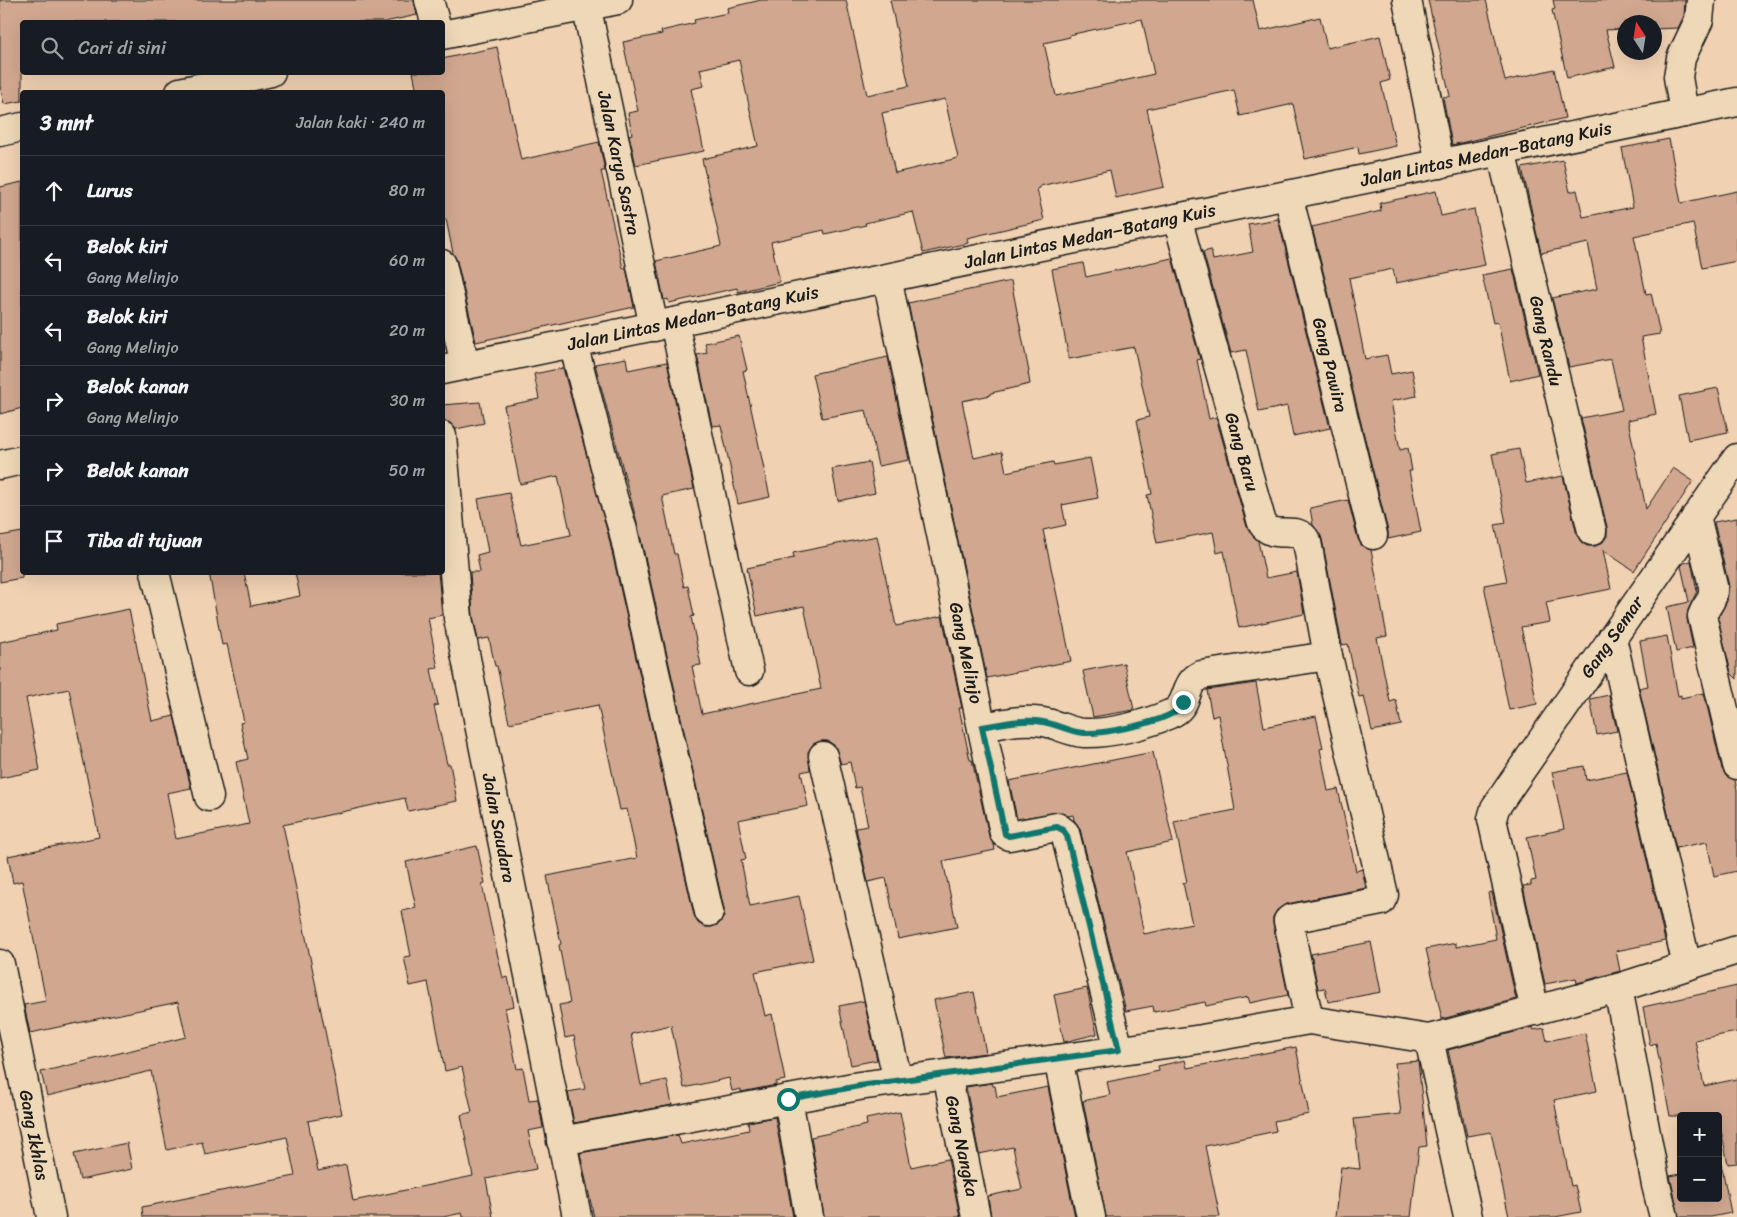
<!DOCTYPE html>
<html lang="id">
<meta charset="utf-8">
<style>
body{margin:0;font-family:Sriracha,sans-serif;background:#20242c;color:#f1f3f6}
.controls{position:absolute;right:15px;bottom:15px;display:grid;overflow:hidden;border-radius:5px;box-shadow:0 5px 20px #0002}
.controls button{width:45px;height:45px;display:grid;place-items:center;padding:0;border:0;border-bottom:1px solid #363941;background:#171b24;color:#f1f3f6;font:25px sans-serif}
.compass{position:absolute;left:1617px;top:15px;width:45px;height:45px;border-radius:50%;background:#171b24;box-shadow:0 5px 20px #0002;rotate:348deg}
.stop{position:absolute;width:15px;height:15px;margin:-11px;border:4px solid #0f766e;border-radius:50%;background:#fff}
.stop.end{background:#0f766e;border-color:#fff;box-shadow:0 1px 5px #0008}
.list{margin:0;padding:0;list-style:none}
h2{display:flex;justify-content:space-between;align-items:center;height:65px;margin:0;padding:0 20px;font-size:21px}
h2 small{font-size:16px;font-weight:400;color:#9ea1a6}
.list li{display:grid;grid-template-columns:32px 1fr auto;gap:15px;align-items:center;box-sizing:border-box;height:70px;padding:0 20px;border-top:1px solid #363941}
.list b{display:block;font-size:19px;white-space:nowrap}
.list p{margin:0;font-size:16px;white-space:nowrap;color:#9ea1a6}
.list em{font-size:16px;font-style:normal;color:#9ea1a6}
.icon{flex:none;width:28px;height:28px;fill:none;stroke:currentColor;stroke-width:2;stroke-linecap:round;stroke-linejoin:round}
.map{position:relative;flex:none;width:1737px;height:1217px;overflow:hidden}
.search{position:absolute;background:#171b24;box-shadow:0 5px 20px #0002;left:20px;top:20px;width:425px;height:55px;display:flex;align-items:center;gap:12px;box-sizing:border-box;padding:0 18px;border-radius:5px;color:#9ea1a6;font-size:19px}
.panel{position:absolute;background:#171b24;box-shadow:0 5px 20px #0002;left:20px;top:90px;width:425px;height:485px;border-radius:5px}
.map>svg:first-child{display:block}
.building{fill:#d1a78f;stroke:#1c1c1c;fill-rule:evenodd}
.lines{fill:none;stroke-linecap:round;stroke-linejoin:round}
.minor-casing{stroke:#1c1c1c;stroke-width:31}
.highway-casing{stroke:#1c1c1c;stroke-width:31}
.minor{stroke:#eed8b7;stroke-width:28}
.highway{stroke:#eed8b7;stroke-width:28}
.route{stroke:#0f766e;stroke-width:6}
.labels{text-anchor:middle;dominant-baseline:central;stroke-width:5;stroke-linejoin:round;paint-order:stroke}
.street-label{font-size:18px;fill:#1c1c1c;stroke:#eed8b7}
</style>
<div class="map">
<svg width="1737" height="1217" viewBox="0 0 1737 1217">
<rect width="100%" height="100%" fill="#f0d1b2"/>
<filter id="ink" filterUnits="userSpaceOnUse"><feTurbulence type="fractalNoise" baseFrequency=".02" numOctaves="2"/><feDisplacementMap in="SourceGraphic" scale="10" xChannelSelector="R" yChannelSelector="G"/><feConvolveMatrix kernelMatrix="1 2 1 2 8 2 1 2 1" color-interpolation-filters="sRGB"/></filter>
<g filter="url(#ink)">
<!-- building -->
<g class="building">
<polygon points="0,0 414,0 417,15 385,22 22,22 22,101 4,104 0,86"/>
<path d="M761 0H846L867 95 909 86 890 0H1253L1260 31 1320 17 1327 48 1380 36 1390 80 1381 83 1396 146 1359 154 1358 147 1305 159 1293 104 1240 116 1234 90 1147 109 1164 187 1116 198 1110 170 1040 186V188L1037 189 1044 220 967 238 968 243 923 253 913 212 865 223 866 225 825 234 824 230 771 242 780 282 738 292 737 288 669 303 668 299 664 300 656 261 721 246 702 159 758 146 739 60 700 69 704 86 691 89 704 151 636 165 629 135 632 134 628 113 638 111 623 42 662 34 661 31 695 23 694 20 728 13 727 8ZM1142 19 1154 74 1056 96 1044 43 1070 37 1069 35ZM945 99 958 158 895 173 882 113Z"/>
<polygon points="1428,0 1486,0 1505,81 1554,69 1565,118 1452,145 1443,97 1450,96"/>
<polygon points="1553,0 1685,0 1684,16 1678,28 1654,29 1654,22 1624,22 1624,29 1606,30 1615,67 1567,78 1552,10 1555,9"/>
<polygon points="497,47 521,160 599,142 605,171 601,171 623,268 626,268 634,307 476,342 457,261 453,253 446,219 442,219 442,92 417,92 413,72 442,72 442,59"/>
<polygon points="1669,139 1681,203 1737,191 1737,261 1702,268 1693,223 1634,236 1646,294 1651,293 1660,334 1641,337 1656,414 1628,420 1646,509 1673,468 1693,481 1634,571 1603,550 1611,589 1546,602 1550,622 1521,627 1537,704 1509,710 1484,585 1507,581 1495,525 1506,523 1492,454 1519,449 1526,483 1563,476 1577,535 1581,542 1587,546 1596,546 1603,542 1607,536 1607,527 1581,418 1622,410 1611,359 1569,367 1552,298 1597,289 1588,243 1541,253 1522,168 1563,160 1570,192 1577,190 1583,217 1633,207 1622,148"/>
<polygon points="22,182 22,408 0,414 0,187"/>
<polygon points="1436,191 1441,216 1474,209 1485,265 1396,283 1393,269 1349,278 1365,359 1387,355 1391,374 1412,370 1417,396 1391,401 1400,450 1408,448 1412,471 1409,471 1421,532 1388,539 1388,531 1312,227 1381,211 1380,203"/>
<polygon points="1278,219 1330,428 1293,436 1287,406 1259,412 1246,350 1231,353 1203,252 1211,250 1213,260 1253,252 1248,224"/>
<polygon points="1172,258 1200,359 1197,360 1209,419 1216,417 1247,527 1258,541 1266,578 1297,572 1304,614 1239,628 1224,551 1217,553 1213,532 1157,543 1147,495 1152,494 1137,420 1149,417 1134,347 1069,359 1052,269 1083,263 1086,277"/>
<polygon points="1513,269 1538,374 1510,381 1498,322 1493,323 1482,275"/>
<polygon points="1011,281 1029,372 1028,372 1030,384 991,393 991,395 962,401 974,458 1002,452 1006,472 1053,462 1054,465 1090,458 1098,498 1062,505 1066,525 1043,530 1071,661 987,678 908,303"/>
<polygon points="739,336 747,370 743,371 770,497 738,504 721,425 712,426 697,355 707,353 705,343"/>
<polygon points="888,357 909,460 878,466 866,410 822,418 812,374"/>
<polygon points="626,358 628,370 667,362 694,489 662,496 674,554 677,554 684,587 688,586 694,616 691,617 701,665 692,666 702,714 821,689 804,606 757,616 747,568 794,558 793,553 877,536 896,626 942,616 962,708 959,708 970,760 972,760 989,836 994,845 995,850 943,861 957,927 898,939 886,878 868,882 856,828 868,826 860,787 855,788 850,762 841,764 835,746 828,741 820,741 813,744 808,752 810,770 801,772 808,806 738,820 746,859 741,860 750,906 799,896 813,960 755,972 765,1016 772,1014 785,1080 776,1082 776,1085 741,1092 741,1089 732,1091 729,1078 684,1088 671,1025 631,1034 641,1085 667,1080 672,1105 574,1123 568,1092 585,1089 574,1036 565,1038 559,1005 570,1003 559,945 561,944 547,876 637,858 627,809 620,810 598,705 509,723 497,666 495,666 489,638 478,640 473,616 470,572 480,572 477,555 488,552 478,499 509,493 521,545 571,535 558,476 520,484 504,406 539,399 534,374 563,368 608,534 694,915 698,923 704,927 712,927 719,924 724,917 724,909 638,526 595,364"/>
<polygon points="1718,388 1728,432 1688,440 1679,396"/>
<polygon points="480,402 484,423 456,429 449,422 442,421 442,405"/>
<polygon points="869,462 875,493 838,501 832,469"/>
<polygon points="1348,500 1358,539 1362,546 1371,550 1387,636 1377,638 1390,702 1396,700 1401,725 1372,731 1364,696 1359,697 1348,644 1342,645 1322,539 1313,525 1310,508"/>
<polygon points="1737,518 1737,679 1731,673 1718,618 1727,601 1729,586 1714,522"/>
<polygon points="22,532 22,578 0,582 0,536"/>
<polygon points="1691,561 1697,591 1688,610 1687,619 1693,648 1676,652 1667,607 1689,602 1681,566 1684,563"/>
<polygon points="209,572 244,572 251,606 300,596 295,572 438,572 442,615 428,618 438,668 431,669 438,705 434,706 447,764 450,764 457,801 408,811 405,798 283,825 342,1114 308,1121 318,1171 346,1165 353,1201 473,1176 461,1115 472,1112 462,1067 445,1071 428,982 410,986 404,957 411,956 402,911 416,908 406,862 477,846 485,883 482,884 491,927 503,978 508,977 514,1006 505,1008 517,1069 523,1068 529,1100 538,1099 543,1128 528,1131 536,1169 486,1179 493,1217 463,1217 462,1213 443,1217 143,1217 142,1207 295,1176 287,1137 205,1154 202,1142 167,1150 151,1071 47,1096 41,1072 186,1037 178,1002 30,1033 24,1005 46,1001 22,881 13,883 8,856 99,837 69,689 26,698 40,770 0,778 0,642 57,630 56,624 129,609 152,721 174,716 191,788 167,793 176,839 249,824 236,762 248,759 240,723 244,722 227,644 222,645"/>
<polygon points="1667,636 1678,696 1681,695 1681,698 1704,693 1722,769 1726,776 1735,780 1737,791 1737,871 1714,876 1707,842 1676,848 1639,688 1648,686 1640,641"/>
<polygon points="1124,663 1134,710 1093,717 1083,671"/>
<polygon points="1256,683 1264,727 1316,716 1323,748 1320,749 1328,791 1338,789 1356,871 1362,869 1366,888 1287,904 1277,910 1273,917 1273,924 1288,995 1250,1003 1248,997 1206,1006 1205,1002 1154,1012 1153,1006 1126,1011 1080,829 1074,820 1073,815 1068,816 1060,812 1017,819 1009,781 1153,752 1173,842 1127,852 1144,934 1192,924 1183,883 1187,882 1174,822 1235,810 1218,715 1212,717 1207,690"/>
<polygon points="1609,695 1617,731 1597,735 1590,699"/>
<polygon points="1584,766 1586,780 1627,772 1665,941 1616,951 1620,971 1577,983 1576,978 1545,984 1523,886 1531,885 1531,881 1536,880 1527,837 1564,829 1552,772"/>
<polygon points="1492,892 1516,999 1442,1019 1426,949 1456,943 1456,947 1496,939 1488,893"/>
<polygon points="1371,942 1381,992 1328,1002 1325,988 1318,989 1311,954"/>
<polygon points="1737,986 1737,1032 1695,1040 1704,1086 1737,1079 1737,1163 1728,1164 1718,1116 1670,1116 1656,1043 1650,1045 1643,1007"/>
<polygon points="1087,988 1097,1034 1064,1042 1054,995"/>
<polygon points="974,992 986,1053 946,1058 934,1000"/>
<polygon points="864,1001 877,1060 851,1065 839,1006"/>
<polygon points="1533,1027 1534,1030 1544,1028 1547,1041 1585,1033 1597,1091 1554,1100 1571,1186 1575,1185 1581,1212 1555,1217 1509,1217 1491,1132 1467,1136 1448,1050"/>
<polygon points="1296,1047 1309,1114 1274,1121 1276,1131 1205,1146 1220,1217 1106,1217 1083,1101 1110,1095 1107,1082 1159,1071 1158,1066 1185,1060 1187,1068"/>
<polygon points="1418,1061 1427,1146 1419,1147 1411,1217 1335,1217 1341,1167 1360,1169 1354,1119 1401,1114 1395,1063"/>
<polygon points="992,1083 993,1086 995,1086 997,1097 1048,1087 1075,1217 991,1217 988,1196 1022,1189 1013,1147 979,1154 966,1087"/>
<polygon points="900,1112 911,1167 948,1159 960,1217 824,1217 811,1137 867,1125 866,1119"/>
<polygon points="775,1117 793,1217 594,1217 580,1153 678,1135 681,1144 749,1130 748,1122"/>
<polygon points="127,1143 132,1169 80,1180 74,1154"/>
<polygon points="1718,1163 1721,1163 1731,1213 1711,1217 1679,1217 1670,1176 1681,1174 1681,1198 1718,1198"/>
</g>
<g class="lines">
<defs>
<g id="minor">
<polyline points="429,0 435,22"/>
<polyline points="585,0 654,327"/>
<polyline points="1407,0 1440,164"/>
<polyline points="442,35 618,0"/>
<polyline points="180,92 271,72"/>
<polyline points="1684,113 1678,77 1681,58 1699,20 1701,0"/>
<polyline points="0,132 22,127"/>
<polyline points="1501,151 1592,531"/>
<polyline points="1288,195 1373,535"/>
<path d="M1177 218 1262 523C1273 542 1298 523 1307 542L1328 656 1384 895 1381 901 1290 919 1288 921 1309 1020"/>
<polyline points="442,264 465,365"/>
<polyline points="887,278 1004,833 1009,836 1057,827 1065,833 1119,1050"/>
<polyline points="674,322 749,671"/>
<polyline points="573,343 613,497 623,530 709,912"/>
<polyline points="442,436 458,618 577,1217"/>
<path d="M1696 516 1713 586C1714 603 1707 602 1702 616L1737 765"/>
<polyline points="155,572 209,797"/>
<polyline points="1612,638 1687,966"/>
<path d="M982 727C1001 724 1023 718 1043 722 1057 724 1069 732 1084 733 1111 734 1144 725 1170 714 1191 706 1182 683 1201 675L1328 656"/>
<polyline points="823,756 898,1081"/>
<polyline points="0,964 51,1217"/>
<polyline points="1618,988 1656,1185 1664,1217"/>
<polyline points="1535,1011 1492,819 1495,808 1737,458"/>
<polyline points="1429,1039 1468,1217"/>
<polyline points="1058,1059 1091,1217"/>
<polyline points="947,1074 976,1217"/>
<polyline points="788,1099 809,1217"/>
<polyline points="561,1141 859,1086 1202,1039 1309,1020 1429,1039 1618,988 1737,950"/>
</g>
<g id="highway">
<polyline points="442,370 1737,102"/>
<polyline points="0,465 22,460"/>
</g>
</defs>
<!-- minor casing -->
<use href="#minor" class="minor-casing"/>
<!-- highway casing -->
<use href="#highway" class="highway-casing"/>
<!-- minor -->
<use href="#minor" class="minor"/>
<!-- highway -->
<use href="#highway" class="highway"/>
</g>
</g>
<g class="lines" filter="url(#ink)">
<!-- route -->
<path class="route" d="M788 1099 859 1086 1119 1050 1067 836 1063 830 1057 827 1009 836 1005 834 982 727C1001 724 1023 718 1043 722 1057 724 1069 732 1084 733 1105 734 1159 723 1176 711 1180 709 1181 706 1183 702"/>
</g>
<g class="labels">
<!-- street labels -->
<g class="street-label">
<text transform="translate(1486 154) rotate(-12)">Jalan Lintas Medan–Batang Kuis</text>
<text transform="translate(619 163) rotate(78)">Jalan Karya Sastra</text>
<text transform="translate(1090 236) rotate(-12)">Jalan Lintas Medan–Batang Kuis</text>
<text transform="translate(693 318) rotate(-12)">Jalan Lintas Medan–Batang Kuis</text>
<text transform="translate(1546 341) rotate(77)">Gang Randu</text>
<text transform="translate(1330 365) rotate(76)">Gang Pawira</text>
<text transform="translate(1242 452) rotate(74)">Gang Baru</text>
<text transform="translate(1612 637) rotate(-55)">Gang Semar</text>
<text transform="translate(966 653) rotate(78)">Gang Melinjo</text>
<text transform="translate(499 828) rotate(79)">Jalan Saudara</text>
<text transform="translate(34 1135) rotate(79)">Gang Ikhlas</text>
<text transform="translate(962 1146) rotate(78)">Gang Nangka</text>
</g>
</g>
</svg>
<div class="controls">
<button>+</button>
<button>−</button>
</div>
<svg class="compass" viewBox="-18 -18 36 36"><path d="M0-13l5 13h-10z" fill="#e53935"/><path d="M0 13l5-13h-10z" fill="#9ea1a6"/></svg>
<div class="stop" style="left:788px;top:1099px"></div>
<div class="stop end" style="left:1183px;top:702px"></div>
<div class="search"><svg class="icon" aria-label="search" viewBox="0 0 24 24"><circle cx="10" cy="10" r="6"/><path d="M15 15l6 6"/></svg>Cari di sini</div>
<section class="panel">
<h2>3 mnt<small>Jalan kaki · 240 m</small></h2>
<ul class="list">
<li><svg class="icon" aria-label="ahead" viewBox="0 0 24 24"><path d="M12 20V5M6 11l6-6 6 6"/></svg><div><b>Lurus</b></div><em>80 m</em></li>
<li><svg class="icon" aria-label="left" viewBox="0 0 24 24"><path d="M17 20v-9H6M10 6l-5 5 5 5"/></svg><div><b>Belok kiri</b><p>Gang Melinjo</p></div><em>60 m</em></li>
<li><svg class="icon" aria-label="left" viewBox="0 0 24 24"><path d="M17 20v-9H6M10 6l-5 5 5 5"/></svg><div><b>Belok kiri</b><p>Gang Melinjo</p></div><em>20 m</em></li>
<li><svg class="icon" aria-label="right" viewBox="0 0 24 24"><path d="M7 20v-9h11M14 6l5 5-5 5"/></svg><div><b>Belok kanan</b><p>Gang Melinjo</p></div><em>30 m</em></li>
<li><svg class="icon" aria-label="right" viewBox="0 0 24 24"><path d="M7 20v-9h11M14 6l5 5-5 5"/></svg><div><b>Belok kanan</b></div><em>50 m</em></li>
<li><svg class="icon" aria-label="arrive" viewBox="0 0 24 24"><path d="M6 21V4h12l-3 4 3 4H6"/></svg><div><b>Tiba di tujuan</b></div></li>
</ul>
</section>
</div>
